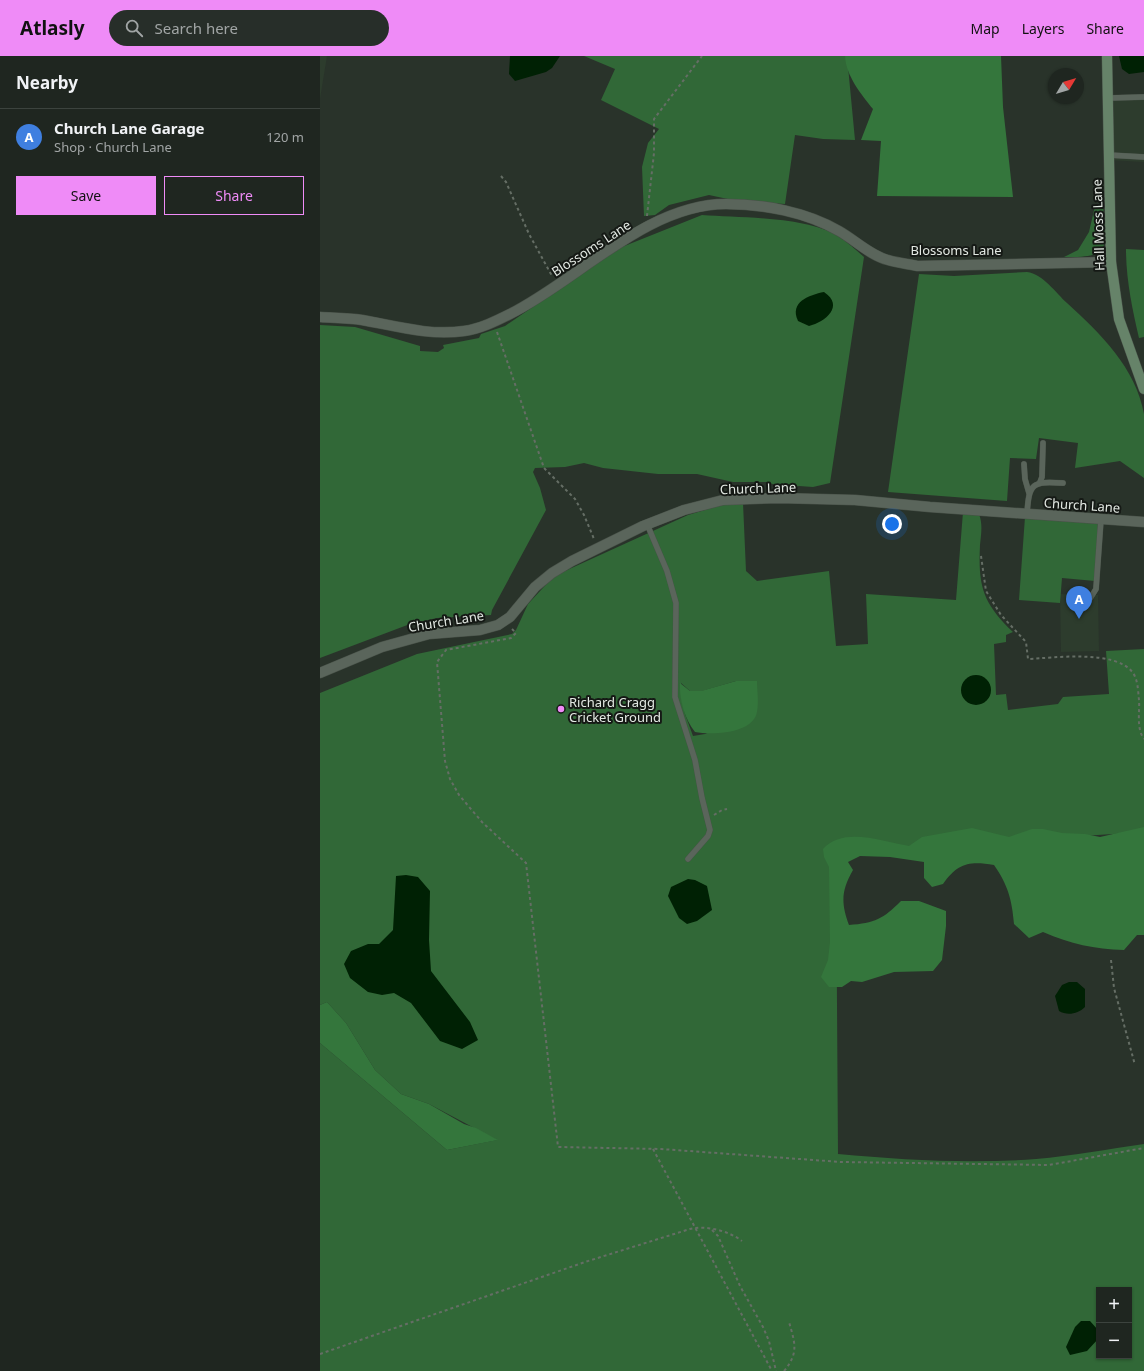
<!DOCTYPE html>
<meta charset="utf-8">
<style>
body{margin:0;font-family:"Noto Sans",sans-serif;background:#272e29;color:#f1f3f6}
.controls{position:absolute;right:12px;bottom:12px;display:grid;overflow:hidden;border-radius:0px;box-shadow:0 1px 3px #0004}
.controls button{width:36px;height:36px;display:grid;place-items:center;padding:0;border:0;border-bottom:1px solid #3c433e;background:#1f2620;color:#f1f3f6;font:20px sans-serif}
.compass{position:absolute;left:728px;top:12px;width:36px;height:36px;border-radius:50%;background:#1f2620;box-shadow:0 1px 3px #0004;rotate:52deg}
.you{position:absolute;left:572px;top:468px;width:14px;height:14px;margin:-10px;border:3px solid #fff;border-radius:50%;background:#1a73e8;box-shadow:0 0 0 6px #1a73e833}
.badge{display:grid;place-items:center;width:26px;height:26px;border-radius:50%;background:#ef8bf7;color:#fff;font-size:13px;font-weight:700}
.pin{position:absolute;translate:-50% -33px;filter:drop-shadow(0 1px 2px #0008)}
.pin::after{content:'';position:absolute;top:21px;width:14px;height:12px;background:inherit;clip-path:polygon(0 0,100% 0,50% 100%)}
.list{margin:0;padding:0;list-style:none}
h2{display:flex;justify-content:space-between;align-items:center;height:52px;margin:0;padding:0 16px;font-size:17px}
h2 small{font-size:13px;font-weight:400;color:#a1a5a5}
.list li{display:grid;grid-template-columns:26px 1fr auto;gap:12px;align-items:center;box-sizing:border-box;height:56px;padding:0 16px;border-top:1px solid #3c433e}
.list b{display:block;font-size:15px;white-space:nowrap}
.list p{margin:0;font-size:13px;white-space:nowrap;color:#a1a5a5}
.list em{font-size:13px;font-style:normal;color:#a1a5a5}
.actions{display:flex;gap:8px;padding:12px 16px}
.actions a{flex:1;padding:9px 0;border:1px solid #ef8bf7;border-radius:0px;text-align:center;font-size:14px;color:#ef8bf7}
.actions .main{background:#ef8bf7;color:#111}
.icon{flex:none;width:22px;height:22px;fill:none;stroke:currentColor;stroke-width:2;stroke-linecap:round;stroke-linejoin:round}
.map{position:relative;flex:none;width:824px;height:1315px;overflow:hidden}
header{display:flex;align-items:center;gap:24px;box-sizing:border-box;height:56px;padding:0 20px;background:#ef8bf7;color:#111}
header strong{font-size:19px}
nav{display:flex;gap:22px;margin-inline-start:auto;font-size:14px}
.search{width:280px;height:36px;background:#272e29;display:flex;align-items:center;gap:10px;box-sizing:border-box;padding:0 14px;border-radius:22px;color:#a1a5a5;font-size:15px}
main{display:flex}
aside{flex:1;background:#1f2620}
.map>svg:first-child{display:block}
.built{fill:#2d3c2d}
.green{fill:#316837;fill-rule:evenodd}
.forest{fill:#34763c}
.water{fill:#002104}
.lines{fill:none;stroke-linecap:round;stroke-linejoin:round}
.lane-casing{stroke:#485148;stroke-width:6}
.street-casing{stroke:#485148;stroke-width:11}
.secondary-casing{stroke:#485148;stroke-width:11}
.path{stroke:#656e65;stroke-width:2;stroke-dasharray:3 3;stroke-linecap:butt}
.lane{stroke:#5a655b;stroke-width:5.5}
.street{stroke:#5a655b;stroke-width:10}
.secondary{stroke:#668369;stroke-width:10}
.poi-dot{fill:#ef8bf7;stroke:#151915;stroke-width:1.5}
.labels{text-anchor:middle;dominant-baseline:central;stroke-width:4;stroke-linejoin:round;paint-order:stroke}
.street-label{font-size:13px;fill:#e3e9e3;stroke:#151915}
.poi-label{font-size:13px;fill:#e3e9e3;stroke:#151915;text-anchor:start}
</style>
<header>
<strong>Atlasly</strong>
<div class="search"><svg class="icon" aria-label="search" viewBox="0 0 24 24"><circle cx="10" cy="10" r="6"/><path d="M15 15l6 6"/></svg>Search here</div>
<nav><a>Map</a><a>Layers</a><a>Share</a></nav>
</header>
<main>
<aside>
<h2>Nearby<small></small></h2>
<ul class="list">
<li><span class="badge" style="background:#3f7fe0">A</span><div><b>Church Lane Garage</b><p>Shop · Church Lane</p></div><em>120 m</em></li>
</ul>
<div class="actions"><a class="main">Save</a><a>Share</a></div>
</aside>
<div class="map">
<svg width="824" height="1315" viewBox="0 0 824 1315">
<rect width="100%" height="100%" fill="#29332a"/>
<!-- built -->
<g class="built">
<polygon points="0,0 7,0 0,43"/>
<polygon points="824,41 824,106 788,104 789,42"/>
<polygon points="740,538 778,539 779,595 741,596"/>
</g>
<!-- green -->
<g class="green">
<polygon points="264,0 527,0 535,84 503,83 475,79 465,148 417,145 389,139 349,149 335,159 324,160 322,111 328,87 339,73 281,44 295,13"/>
<path d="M783 149C786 191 793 202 744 201L758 194 769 176 775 150Z"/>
<path d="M382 159C420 162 485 160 518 180 527 186 536 194 544 201L510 427 493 431 479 430 467 433 447 426H413L377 418H338L283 412 264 407 245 411 215 412 213 416 220 432 226 454 172 554 171 559 117 562 90 568 0 602V269L35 271 100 290V295L118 296 124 292 123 289 159 282 161 278 185 270 297 193Z"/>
<path d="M806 193 824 194V281L819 282C812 252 806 223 806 193Z"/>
<path d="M707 216C723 218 736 237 747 247 780 277 816 312 824 358 824 376 824 404 824 422L800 405 755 412 758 387 719 382 716 403 690 402 687 445 568 436 599 218 634 220Z"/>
<path d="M423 447 426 515 437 525 509 515 516 590 548 588 546 538 636 544 643 456 659 458C663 468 661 479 660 489 658 531 663 547 693 576L686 579V586L674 588 676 639 686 638 688 654 738 648 743 641 789 638 786 595 824 593V776L516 796 518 1098C583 1104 650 1108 716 1103 752 1100 788 1093 824 1088V1315H0V987L127 1094 177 1084 109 1048 81 1038 55 1014 26 967 7 946 0 949V637L97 598 192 578 196 574 208 548 234 520 368 459 405 448ZM416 625H437V656L385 678 373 680 365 658 361 627 370 635H382ZM779 1234H809V1300H779Z"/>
<polygon points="705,461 778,466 775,525 742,522 740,547 699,544"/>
</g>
<!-- forest -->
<g class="forest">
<path d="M525 0H681L683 51 693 141 557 140 561 85 541 84 553 53C541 38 526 20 525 0Z"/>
<path d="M416 625H437C437 634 439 646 437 656 433 678 392 679 375 676 365 664 359 643 360 627L370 635H381Z"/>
<path d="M824 771V879H817L804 894C774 893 751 888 723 876L709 882 694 868C692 844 688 829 674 809 649 805 638 807 623 828L612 831 604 822V806L570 801 540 800 528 806 533 814C521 835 521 847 529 869 555 867 563 863 581 845H599L626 855V870L622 904 613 915 574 916 542 926 531 925 522 931H509L501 921 508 904 510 886 509 811 504 801 503 793C524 770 563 786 589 790L602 781 652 772 689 781 712 773H723L742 777 765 778 780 781Z"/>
<polygon points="7,946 26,967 55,1014 81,1038 109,1048 144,1068 156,1072 178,1084 127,1094 0,987 0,949"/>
</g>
<!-- water -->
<g class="water">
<polygon points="190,0 240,0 232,12 226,16 195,25 189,18"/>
<polygon points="799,0 824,0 824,16 809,18 802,13"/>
<path d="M504 236C525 250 505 266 489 270L478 265C469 246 489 239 504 236Z"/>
<circle cx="656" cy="634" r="15"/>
<polygon points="86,819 98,821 110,835 109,884 111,915 150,966 158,984 142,993 120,985 91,947 74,937 62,939 48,936 30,922 24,908 31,895 48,888 59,888 73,874 76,820"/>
<polygon points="368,823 375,824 387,830 392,854 377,865 367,868 359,862 348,840 351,831"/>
<path d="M749 926H757L765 933V951C758 958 747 960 739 955L735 940 742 929Z"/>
<polygon points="761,1265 770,1265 778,1274 779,1282 767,1295 750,1299 746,1291 755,1271"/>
</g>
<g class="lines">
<defs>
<g id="lane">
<polyline points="789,42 824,41"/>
<polyline points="788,99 824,101"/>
<polyline points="704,408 705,423 709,437"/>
<polyline points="720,426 722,421 723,387"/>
<path d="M707 458C709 427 712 425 743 427"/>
<polyline points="327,468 347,515 356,547 355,641 375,704 382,742 390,774 388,780 368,803"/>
<polyline points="764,552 776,533 781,463"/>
</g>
<g id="street">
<path d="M0 261C14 262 28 262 42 264 76 270 109 280 144 275 160 273 176 265 190 258 258 224 327 148 406 148 444 148 486 156 519 175 535 184 551 200 568 204 578 207 588 208 597 210L791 206"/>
<polyline points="0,617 62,591 109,578 160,574 178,569 190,561 215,531 232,517 252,505 323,470 364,454 403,444 459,442 535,444 610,451 824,466"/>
</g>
<polyline id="secondary" points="787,0 791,206 799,263 824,333"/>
</defs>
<!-- lane casing -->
<use href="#lane" class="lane-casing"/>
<!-- street casing -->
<use href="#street" class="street-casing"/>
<!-- secondary casing -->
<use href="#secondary" class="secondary-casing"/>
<!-- path -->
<g class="path">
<polyline points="181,120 186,126 209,178 232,220"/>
<polyline points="327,160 334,97 334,63 382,0"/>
<polyline points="177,276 224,412 255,443 264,459 274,483"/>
<path d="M661 500 666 535 681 559 706 586 708 603C733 602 796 593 813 617 818 624 818 635 819 644 820 656 816 672 824 683"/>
<polyline points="192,573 196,577 191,582 126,594 117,606 125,705 130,723 139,739 162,766 206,807 238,1091 341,1093 521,1106 729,1109 824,1092"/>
<polyline points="394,759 402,754 407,753"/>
<polyline points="791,904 794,932 815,1009"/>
<polyline points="333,1093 452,1315"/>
<polyline points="392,1174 398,1180 420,1230 443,1271 449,1285 456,1315"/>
<path d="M0 1298 265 1206 370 1173C386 1169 409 1175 422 1185"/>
<path d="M464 1315C479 1297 475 1287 469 1266"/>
</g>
<!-- lane -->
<use href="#lane" class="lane"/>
<!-- street -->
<use href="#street" class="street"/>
<!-- secondary -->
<use href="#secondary" class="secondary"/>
</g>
<!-- markers -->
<circle class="poi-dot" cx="241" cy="653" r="4"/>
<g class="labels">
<!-- street labels -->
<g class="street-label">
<text transform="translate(778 169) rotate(-92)">Hall Moss Lane</text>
<text transform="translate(271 192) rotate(-33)">Blossoms Lane</text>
<text x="636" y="194">Blossoms Lane</text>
<text transform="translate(438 432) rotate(-2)">Church Lane</text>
<text transform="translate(762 449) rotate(4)">Church Lane</text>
<text transform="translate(126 565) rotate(-9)">Church Lane</text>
</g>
<!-- poi labels -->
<g class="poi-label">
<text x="249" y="646">Richard Cragg<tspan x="249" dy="15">Cricket Ground</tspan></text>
</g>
</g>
</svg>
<div class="controls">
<button>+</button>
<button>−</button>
</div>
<svg class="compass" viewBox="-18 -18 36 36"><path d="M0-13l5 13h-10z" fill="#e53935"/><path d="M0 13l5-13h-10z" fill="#a1a5a5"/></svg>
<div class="you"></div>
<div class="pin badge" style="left:759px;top:563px;background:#3f7fe0">A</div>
</div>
</main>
